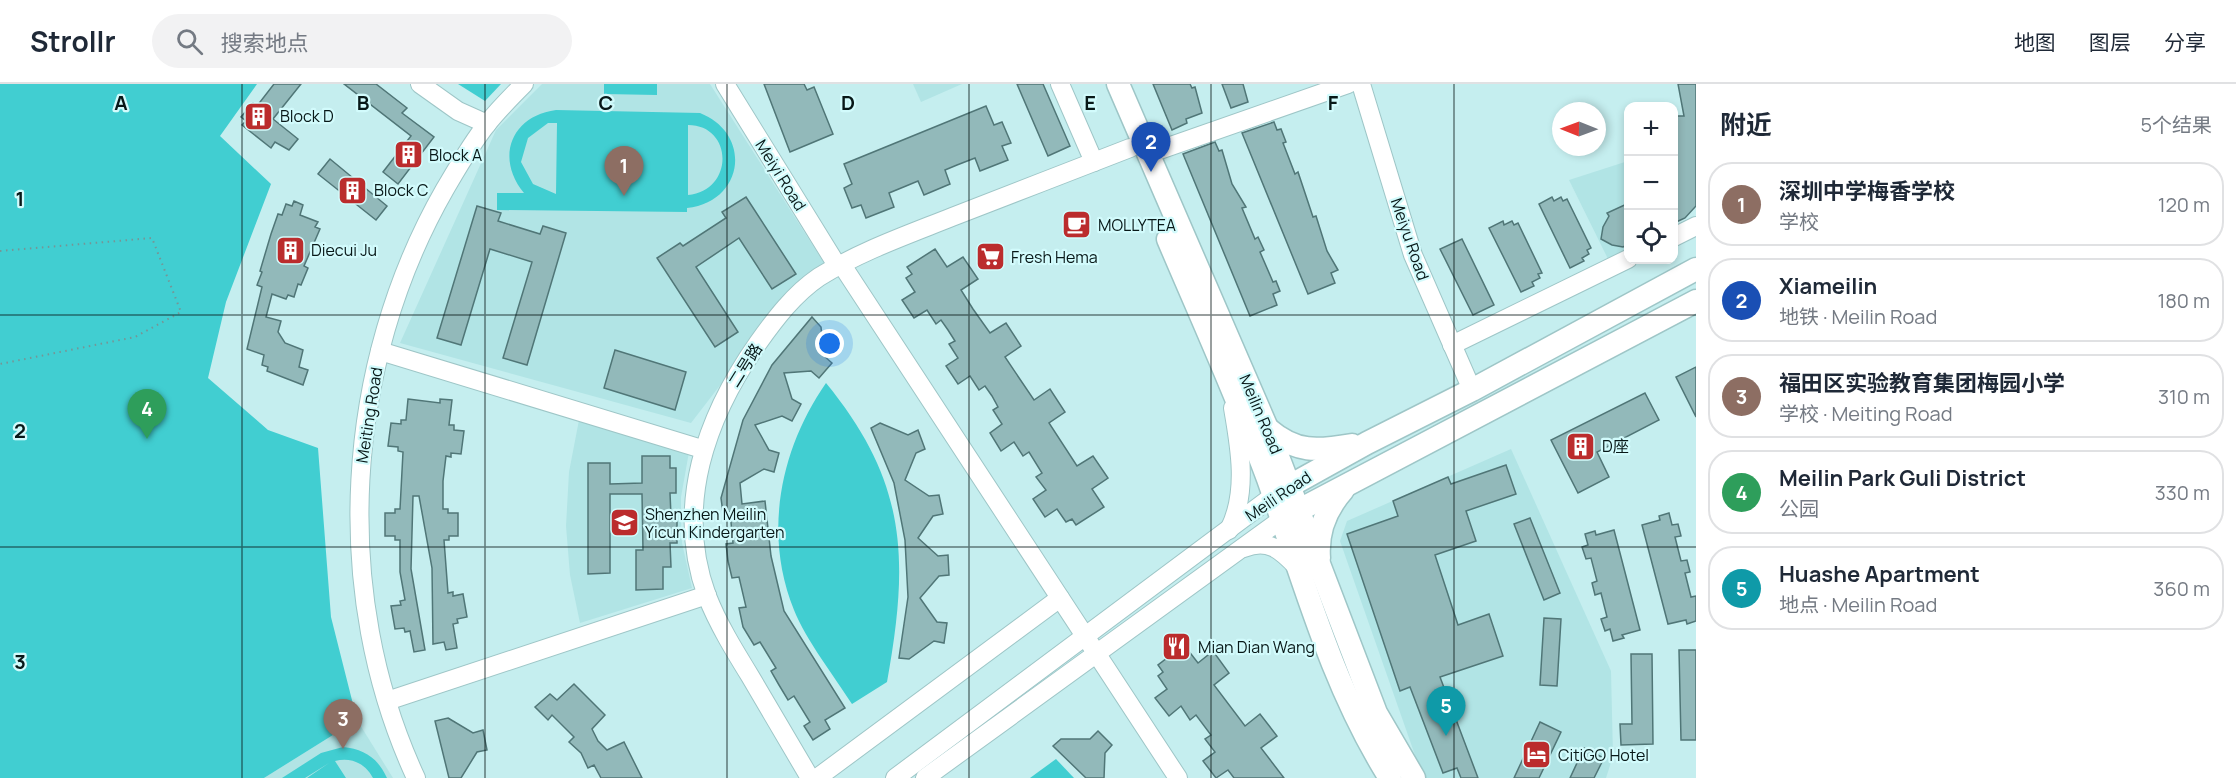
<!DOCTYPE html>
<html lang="zh">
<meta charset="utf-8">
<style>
body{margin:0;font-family:Manrope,"Noto Sans SC",sans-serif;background:#f2f2f3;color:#1f2937}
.controls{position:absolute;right:18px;top:18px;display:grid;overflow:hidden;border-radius:12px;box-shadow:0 3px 9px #0003}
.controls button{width:54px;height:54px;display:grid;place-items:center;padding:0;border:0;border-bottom:2px solid #e0e1e3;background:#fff;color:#1f2937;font:30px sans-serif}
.compass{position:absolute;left:1552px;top:18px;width:54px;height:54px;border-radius:50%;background:#fff;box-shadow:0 3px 9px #0003;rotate:271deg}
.you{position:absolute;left:830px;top:260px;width:21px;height:21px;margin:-15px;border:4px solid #fff;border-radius:50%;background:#1a73e8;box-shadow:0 0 0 9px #1a73e833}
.badge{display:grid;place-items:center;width:39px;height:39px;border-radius:50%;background:#bb2c2d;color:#fff;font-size:20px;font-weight:700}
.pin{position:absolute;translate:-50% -50px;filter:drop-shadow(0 2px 3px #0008)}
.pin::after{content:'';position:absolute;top:32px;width:21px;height:18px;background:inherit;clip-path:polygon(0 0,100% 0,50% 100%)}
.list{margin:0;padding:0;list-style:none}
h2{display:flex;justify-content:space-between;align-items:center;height:78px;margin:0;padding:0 24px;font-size:26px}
h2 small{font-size:20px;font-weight:400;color:#747a83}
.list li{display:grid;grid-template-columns:39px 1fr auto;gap:18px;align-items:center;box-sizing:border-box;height:84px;margin:0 12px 12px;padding:0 12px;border:2px solid #e0e1e3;border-radius:24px}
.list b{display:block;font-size:22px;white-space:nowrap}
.list p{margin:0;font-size:20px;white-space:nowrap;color:#747a83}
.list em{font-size:20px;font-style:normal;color:#747a83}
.icon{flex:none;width:33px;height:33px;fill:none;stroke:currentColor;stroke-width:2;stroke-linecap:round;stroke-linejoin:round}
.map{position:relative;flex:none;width:1696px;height:694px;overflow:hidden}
header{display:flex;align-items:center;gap:36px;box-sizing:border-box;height:84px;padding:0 30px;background:#fff;border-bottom:2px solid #e0e1e3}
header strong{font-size:28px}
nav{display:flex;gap:33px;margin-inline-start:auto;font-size:21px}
.search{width:420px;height:54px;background:#f2f2f3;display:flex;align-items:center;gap:15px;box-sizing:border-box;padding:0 21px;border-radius:33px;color:#747a83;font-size:22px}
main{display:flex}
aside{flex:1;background:#fff}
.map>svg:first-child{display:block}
.built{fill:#b1e4e5}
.green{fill:#41ced1;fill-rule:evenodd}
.building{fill:#92b9ba;stroke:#507677;stroke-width:1.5}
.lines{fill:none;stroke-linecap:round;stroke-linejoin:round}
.minor-casing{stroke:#9ec6c7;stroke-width:20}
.major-casing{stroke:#9ec6c7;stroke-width:25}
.path{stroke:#769596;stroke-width:2;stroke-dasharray:1.5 4.5;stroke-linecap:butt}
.minor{stroke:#fff;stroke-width:18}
.major{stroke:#fff;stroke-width:22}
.grid{fill:none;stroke:#081818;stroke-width:1.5;stroke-opacity:0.55}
.labels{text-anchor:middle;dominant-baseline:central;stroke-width:4.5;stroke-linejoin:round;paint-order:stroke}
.poi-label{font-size:16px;fill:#081818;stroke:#d2fbfc;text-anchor:start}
.street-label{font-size:16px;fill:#081818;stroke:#d2fbfc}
.grid-label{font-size:20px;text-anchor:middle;font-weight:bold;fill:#081818;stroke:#d2fbfc;stroke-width:4.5;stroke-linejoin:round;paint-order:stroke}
</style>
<header>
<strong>Strollr</strong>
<div class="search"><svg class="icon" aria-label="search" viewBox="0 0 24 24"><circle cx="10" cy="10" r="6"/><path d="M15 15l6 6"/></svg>搜索地点</div>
<nav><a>地图</a><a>图层</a><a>分享</a></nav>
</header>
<main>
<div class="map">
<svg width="1696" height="694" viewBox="0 0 1696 694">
<rect width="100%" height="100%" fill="#c5eeef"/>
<!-- built -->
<g class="built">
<polygon points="542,0 710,0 824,179 805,191 691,339 400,259 496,46"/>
<polygon points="913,0 962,0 921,18"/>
<polygon points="1628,77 1628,170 1610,179 1569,96"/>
<polygon points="579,336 689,368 681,413 681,436 682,459 692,504 580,539 570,491 566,442 569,388"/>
<polygon points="1511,365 1611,587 1613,672 1606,694 1423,694 1340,457 1347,437"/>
<polygon points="357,636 393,694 264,694"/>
</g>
<!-- green -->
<g class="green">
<polygon points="0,0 257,0 220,52 271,100 226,218 208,294 268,346 318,364 331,533 357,636 264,694 0,694"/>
<polygon points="458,0 501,0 485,17"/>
<polygon points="604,0 657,0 657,11 604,10"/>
<path d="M556 26 700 29C753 50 744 118 687 124V128L497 126V109H524C495 74 511 32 556 26ZM548 39H557L556 110 533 100 521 78 528 54ZM688 41C733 41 735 106 688 111Z"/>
<path d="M826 299C908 399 909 476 887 598L852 620C834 592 806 556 794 526 763 450 780 365 826 299Z"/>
<path d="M343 663C364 665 378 674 387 694H373C365 679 351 673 335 677L346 694H307L329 679 305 694H282L321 669Z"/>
<polygon points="1056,675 1074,694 1030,694"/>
</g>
<!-- building -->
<g class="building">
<polygon points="274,0 301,0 273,35 298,55 289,66 275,58 271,64 242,41 246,37 241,33 253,19 257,22"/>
<polygon points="344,0 376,0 407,24 402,29 434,53 398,100 383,88 411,52"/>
<polygon points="764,0 804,0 807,6 814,3 833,50 790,68"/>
<polygon points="1017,0 1043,0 1070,62 1048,72"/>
<polygon points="1153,0 1190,0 1192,4 1195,3 1202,29 1186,35 1187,39 1172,46"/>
<polygon points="1222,0 1243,0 1248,18 1231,24"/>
<polygon points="1678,0 1696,0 1696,122 1685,134 1674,139 1674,32 1684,32"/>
<polygon points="986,22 994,41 1002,38 1011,59 1002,62 1008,76 980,87 975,74 957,81 945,86 950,100 924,111 918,97 906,102 889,109 894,123 866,134 861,121 852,124 844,104 852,100 844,80"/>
<polygon points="1274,38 1277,46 1281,45 1286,58 1283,59 1295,90 1298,88 1313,133 1316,132 1327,167 1338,186 1331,189 1335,199 1308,210 1242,49"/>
<polygon points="1215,58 1219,67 1222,66 1232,100 1246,123 1242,124 1255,155 1258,153 1264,166 1260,168 1273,198 1276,197 1280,207 1273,210 1277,221 1250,232 1183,70"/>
<polygon points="330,75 387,122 376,136 318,90"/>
<polygon points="746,113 796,190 772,205 739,154 696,183 738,248 715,263 657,174 680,159 683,162 726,134 722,128"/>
<polygon points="1552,113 1554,117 1561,113 1563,117 1567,115 1591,164 1587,166 1589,170 1582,174 1584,177 1570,184 1539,120"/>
<polygon points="294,117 303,121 300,131 318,138 315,143 320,145 304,182 308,184 301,201 298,200 294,213 288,211 286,215 272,210 266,233 281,237 278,248 285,259 303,266 299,283 308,286 303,301 267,287 268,283 262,281 264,271 247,265 262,203 257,201 262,188 260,187 271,150 278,130 282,131 286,120 292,122"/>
<polygon points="1629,119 1629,160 1623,163 1612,161 1601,155 1603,143 1609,132 1607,129"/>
<polygon points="477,122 501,129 498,137 540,150 543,142 566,149 527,281 503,274 532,178 490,165 461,261 437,254"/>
<polygon points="1503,137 1504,141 1512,137 1514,141 1518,139 1542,189 1538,190 1540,194 1532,198 1534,202 1521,208 1489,144"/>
<polygon points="1462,155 1494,221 1473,231 1440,165"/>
<polygon points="935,165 947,183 963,173 978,195 961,206 973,225 990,249 1006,239 1021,262 1005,273 1034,316 1050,305 1065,328 1049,339 1077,382 1093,372 1108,394 1092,405 1104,423 1076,441 1072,435 1066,438 1057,425 1045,433 1033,415 1046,406 1036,393 1042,389 1029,368 1023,372 1014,358 1001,367 990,349 1002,340 993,326 998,323 992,312 985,302 979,306 970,292 958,300 946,282 958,274 949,260 955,257 948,246 941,236 936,240 927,226 914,234 902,216 915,208 906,194 912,190 907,183"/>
<polygon points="812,233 821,243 824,272 832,279 819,294 811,287 784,289 792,315 801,320 792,337 782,332 755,341 769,366 779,369 774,388 764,385 740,399 742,420 765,417 771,472 784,527 845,624 825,636 830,645 813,656 804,642 810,638 794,612 788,616 779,601 771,587 776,584 760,558 754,561 743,543 739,524 746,523 739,493 732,494 728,477 726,460 733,459 730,428 723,429 721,414 743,336 772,281"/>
<polygon points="615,266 686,288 675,326 604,304"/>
<polygon points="1696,283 1696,333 1676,293"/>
<polygon points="1645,309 1659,336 1597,368 1609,393 1578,409 1551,356"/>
<polygon points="408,315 440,319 440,315 452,316 449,341 454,341 454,346 464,347 461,370 451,369 451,373 446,372 443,397 443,425 448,425 448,429 458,429 458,452 449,452 449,456 444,456 448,509 453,508 453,512 463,510 467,533 457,535 458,539 453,540 457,564 446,566 444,558 433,560 432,484 419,412 413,412 411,485 425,566 414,568 410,547 405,548 404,544 395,545 391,522 401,521 400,517 405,516 400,488 400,456 395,456 395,452 385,452 385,429 395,429 395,425 400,425 403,368 398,367 398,363 388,362 391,339 401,340 401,336 406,336"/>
<polygon points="880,339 908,351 918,346 925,365 916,369 905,396 929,412 939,411 943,430 933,432 918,454 938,472 948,471 949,491 939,492 920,514 937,538 947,539 944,559 934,557 909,575 899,574 908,513 905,456 894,399 871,344"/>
<polygon points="642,372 670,372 670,384 676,384 676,409 670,409 671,432 677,432 677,459 670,459 671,483 663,483 663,505 636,506 636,466 643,466 642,410 610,410 610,489 588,490 588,379 610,379 610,400 642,399"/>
<polygon points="1506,381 1516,410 1466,427 1476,457 1435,471 1458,541 1489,530 1503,572 1440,593 1478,694 1461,694 1457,684 1443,689 1410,603 1400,607 1347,450 1398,432 1393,417 1448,393 1451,400"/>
<polygon points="1669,429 1672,441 1678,440 1681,452 1675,453 1681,477 1687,476 1690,488 1685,489 1691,513 1696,512 1696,537 1687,540 1686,536 1668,540 1642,441 1660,436 1659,432"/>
<polygon points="1530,434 1560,509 1544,516 1514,440"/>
<polygon points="1614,446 1640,546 1622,551 1624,554 1613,557 1610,545 1605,547 1601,535 1607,533 1601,509 1595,511 1592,499 1597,497 1591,474 1586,475 1582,463 1588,461 1585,450 1595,447 1596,451"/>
<polygon points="1544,534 1561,535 1557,602 1540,601"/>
<polygon points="1184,561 1198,579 1213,567 1229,589 1214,601 1245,642 1260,630 1277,652 1261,664 1284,694 1234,694 1228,686 1216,694 1203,677 1215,668 1205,655 1211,651 1196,631 1190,636 1181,622 1169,632 1155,614 1167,605 1158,592 1163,588 1158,581"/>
<polygon points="1679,566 1696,566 1696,656 1681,656"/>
<polygon points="1631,570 1652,570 1653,660 1621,661 1620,640 1632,640"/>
<polygon points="574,600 605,631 592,645 598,657 607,666 624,658 642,694 601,694 594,681 588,684 581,669 569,658 574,653 552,631 548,636 535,623 550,610 557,616"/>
<polygon points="448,634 473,649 483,646 487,666 477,668 461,694 449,694 435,637"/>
<polygon points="1540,638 1561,648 1539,694 1514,694"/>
<polygon points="1098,647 1112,661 1105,669 1104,694 1086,694 1053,662 1061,655 1090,655"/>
<polygon points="1584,664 1604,674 1594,694 1570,694"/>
</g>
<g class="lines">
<defs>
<g id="minor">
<polyline points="420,0 458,27 487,40"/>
<polyline points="725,0 838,183"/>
<polyline points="1060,0 1094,78"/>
<polyline points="1361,0 1413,171 1472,306"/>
<polyline points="1148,70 1348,0"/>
<polyline points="1674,153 1696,142"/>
<polyline points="842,181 1178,694"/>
<polyline points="1452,261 1628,175"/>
<polyline points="380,267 702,365"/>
<path d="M1229 446C1248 409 1240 364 1233 324"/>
<path d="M1244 464C1268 454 1281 466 1297 483"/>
<polyline points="387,617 707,511"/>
<path d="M416 694C330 509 344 281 445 105 458 83 471 60 487 40 498 26 511 13 524 0"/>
<path d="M810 694C790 660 770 626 750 592 734 566 718 540 707 512 674 422 706 333 758 259 775 235 794 210 819 193 861 167 907 151 952 133 1011 110 1071 87 1130 64"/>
<polyline points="817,694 1060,514"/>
<polyline points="895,694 1273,412"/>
<polyline points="925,694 1282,435"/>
</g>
<g id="major">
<polyline points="1118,0 1267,344 1376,629 1414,694"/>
<path d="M1168 155C1202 235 1238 314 1268 395 1304 497 1332 602 1390 694"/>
<path d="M1268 345C1296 369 1317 367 1352 361"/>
<polyline points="1277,409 1367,359 1472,306 1696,185"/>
<polyline points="1286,433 1696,217"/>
<path d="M1319 474C1317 448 1326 425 1343 406"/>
</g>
</defs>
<!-- minor casing -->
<use href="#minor" class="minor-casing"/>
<!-- major casing -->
<use href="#major" class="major-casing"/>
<!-- path -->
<polyline class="path" points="0,167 152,154 181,228 135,253 0,280"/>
<!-- minor -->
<use href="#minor" class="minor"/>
<!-- major -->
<use href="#major" class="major"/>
</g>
<!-- grid -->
<path class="grid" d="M242 0V694M485 0V694M727 0V694M969 0V694M1211 0V694M1454 0V694M0 231H1696M0 463H1696"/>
<!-- icons -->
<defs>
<symbol id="building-square" viewBox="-11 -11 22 22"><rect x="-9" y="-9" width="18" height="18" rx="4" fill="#bb2c2d" stroke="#d2fbfc"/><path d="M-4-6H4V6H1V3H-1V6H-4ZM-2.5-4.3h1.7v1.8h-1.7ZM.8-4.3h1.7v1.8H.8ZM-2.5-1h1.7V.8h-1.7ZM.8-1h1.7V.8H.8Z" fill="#fff"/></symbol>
<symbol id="cafe-square" viewBox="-11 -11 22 22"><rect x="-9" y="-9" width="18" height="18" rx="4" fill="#bb2c2d" stroke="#d2fbfc"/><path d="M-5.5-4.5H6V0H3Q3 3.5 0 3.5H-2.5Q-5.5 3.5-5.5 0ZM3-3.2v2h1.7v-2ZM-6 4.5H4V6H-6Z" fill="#fff"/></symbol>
<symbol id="supermarket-square" viewBox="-11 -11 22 22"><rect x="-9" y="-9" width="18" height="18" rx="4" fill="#bb2c2d" stroke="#d2fbfc"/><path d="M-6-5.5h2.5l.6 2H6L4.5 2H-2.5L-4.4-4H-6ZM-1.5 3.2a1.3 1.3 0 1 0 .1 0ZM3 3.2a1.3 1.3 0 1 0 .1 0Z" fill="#fff"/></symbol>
<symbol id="school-square" viewBox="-11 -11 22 22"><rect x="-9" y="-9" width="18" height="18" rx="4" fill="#bb2c2d" stroke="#d2fbfc"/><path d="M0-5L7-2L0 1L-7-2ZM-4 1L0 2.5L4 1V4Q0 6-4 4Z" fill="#fff"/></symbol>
<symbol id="restaurant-square" viewBox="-11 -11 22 22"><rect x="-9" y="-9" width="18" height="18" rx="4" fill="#bb2c2d" stroke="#d2fbfc"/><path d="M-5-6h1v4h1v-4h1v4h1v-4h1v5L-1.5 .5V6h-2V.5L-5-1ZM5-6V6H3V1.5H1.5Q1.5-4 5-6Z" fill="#fff"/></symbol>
<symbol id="hotel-square" viewBox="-11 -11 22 22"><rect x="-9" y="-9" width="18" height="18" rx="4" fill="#bb2c2d" stroke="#d2fbfc"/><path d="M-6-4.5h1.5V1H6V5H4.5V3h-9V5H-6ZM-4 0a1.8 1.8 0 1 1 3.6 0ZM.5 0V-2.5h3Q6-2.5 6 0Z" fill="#fff"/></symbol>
</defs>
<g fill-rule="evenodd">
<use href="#building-square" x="242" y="16" width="33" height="33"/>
<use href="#building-square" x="392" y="54" width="33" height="33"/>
<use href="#building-square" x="336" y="90" width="33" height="33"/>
<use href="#cafe-square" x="1060" y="124" width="33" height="33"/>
<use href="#building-square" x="274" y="150" width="33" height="33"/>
<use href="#supermarket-square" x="974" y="156" width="33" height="33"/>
<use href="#building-square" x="1564" y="346" width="33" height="33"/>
<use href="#school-square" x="608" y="422" width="33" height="33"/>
<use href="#restaurant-square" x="1160" y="546" width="33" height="33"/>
<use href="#hotel-square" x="1520" y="654" width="33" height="33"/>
</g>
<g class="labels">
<!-- poi labels -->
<g class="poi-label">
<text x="280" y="32">Block D</text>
<text x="429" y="71">Block A</text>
<text x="374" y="106">Block C</text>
<text x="1098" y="141">MOLLYTEA</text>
<text x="311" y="166">Diecui Ju</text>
<text x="1011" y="173">Fresh Hema</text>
<text x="1602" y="362">D座</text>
<text x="645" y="430">Shenzhen Meilin<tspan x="645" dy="18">Yicun Kindergarten</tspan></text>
<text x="1198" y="563">Mian Dian Wang</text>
<text x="1558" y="671">CitiGO Hotel</text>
</g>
<!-- street labels -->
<g class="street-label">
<text transform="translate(781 91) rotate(58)">Meiyi Road</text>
<text transform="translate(1410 155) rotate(71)">Meiyu Road</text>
<text transform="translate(745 281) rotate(-58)">二号路</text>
<text transform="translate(1261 330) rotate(67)">Meilin Road</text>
<text transform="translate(369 331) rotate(-81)">Meiting Road</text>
<text transform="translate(1278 412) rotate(-34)">Meili Road</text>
</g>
</g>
<g class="grid-label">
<text x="121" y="26">A</text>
<text x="363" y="26">B</text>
<text x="606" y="26">C</text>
<text x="848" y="26">D</text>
<text x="1090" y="26">E</text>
<text x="1333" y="26">F</text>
<text x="20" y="122">1</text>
<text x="20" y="354">2</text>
<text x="20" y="585">3</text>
</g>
</svg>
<div class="controls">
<button>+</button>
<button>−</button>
<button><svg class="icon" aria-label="locate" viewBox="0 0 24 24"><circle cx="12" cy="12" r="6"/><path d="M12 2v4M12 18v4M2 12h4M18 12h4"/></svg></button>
</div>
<svg class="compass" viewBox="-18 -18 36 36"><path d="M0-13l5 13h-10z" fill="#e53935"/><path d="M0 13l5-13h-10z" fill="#747a83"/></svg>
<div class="you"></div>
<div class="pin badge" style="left:624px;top:112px;background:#8d6e63">1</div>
<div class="pin badge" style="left:1151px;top:88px;background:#1a4fb4">2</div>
<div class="pin badge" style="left:343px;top:665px;background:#8d6e63">3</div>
<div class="pin badge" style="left:147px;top:355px;background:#2e9e5b">4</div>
<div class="pin badge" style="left:1446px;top:652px;background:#0f9aa8">5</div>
</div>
<aside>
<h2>附近<small>5个结果</small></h2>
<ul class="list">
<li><span class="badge" style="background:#8d6e63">1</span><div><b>深圳中学梅香学校</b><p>学校</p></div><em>120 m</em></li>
<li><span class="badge" style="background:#1a4fb4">2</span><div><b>Xiameilin</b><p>地铁 · Meilin Road</p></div><em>180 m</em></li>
<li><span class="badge" style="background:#8d6e63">3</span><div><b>福田区实验教育集团梅园小学</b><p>学校 · Meiting Road</p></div><em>310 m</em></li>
<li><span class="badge" style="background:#2e9e5b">4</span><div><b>Meilin Park Guli District</b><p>公园</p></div><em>330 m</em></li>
<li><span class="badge" style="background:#0f9aa8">5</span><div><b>Huashe Apartment</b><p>地点 · Meilin Road</p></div><em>360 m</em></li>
</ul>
</aside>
</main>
